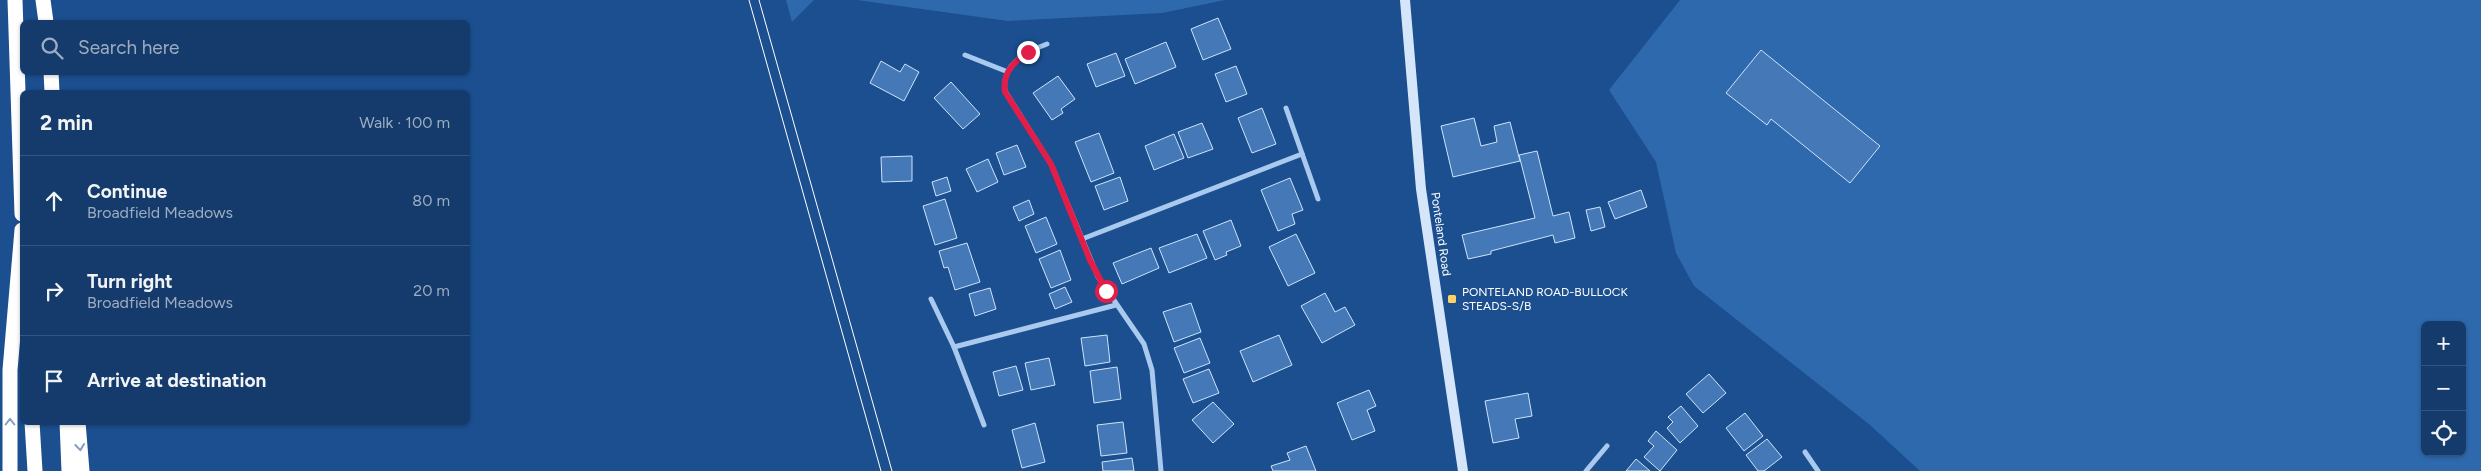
<!DOCTYPE html>
<meta charset="utf-8">
<style>
body{margin:0;font-family:Figtree,sans-serif;background:#1d4271;color:#f1f3f6}
.controls{position:absolute;right:15px;bottom:15px;display:grid;overflow:hidden;border-radius:8px;box-shadow:0 1px 4px #0004}
.controls button{width:45px;height:45px;display:grid;place-items:center;padding:0;border:0;border-bottom:1px solid #33557e;background:#143b6b;color:#f1f3f6;font:25px sans-serif}
.stop{position:absolute;width:15px;height:15px;margin:-11px;border:4px solid #e11d48;border-radius:50%;background:#fff}
.stop.end{background:#e11d48;border-color:#fff;box-shadow:0 1px 5px #0008}
.list{margin:0;padding:0;list-style:none}
h2{display:flex;justify-content:space-between;align-items:center;height:65px;margin:0;padding:0 20px;font-size:21px}
h2 small{font-size:16px;font-weight:400;color:#9dadc1}
.list li{display:grid;grid-template-columns:32px 1fr auto;gap:15px;align-items:center;box-sizing:border-box;height:90px;padding:0 20px;border-top:1px solid #33557e}
.list b{display:block;font-size:19px;white-space:nowrap}
.list p{margin:0;font-size:16px;white-space:nowrap;color:#9dadc1}
.list em{font-size:16px;font-style:normal;color:#9dadc1}
.icon{flex:none;width:28px;height:28px;fill:none;stroke:currentColor;stroke-width:2;stroke-linecap:round;stroke-linejoin:round}
.map{position:relative;flex:none;width:2481px;height:471px;overflow:hidden}
.search{position:absolute;background:#143b6b;box-shadow:0 1px 4px #0004;left:20px;top:20px;width:450px;height:55px;display:flex;align-items:center;gap:12px;box-sizing:border-box;padding:0 18px;border-radius:8px;color:#9dadc1;font-size:19px}
.panel{position:absolute;background:#143b6b;box-shadow:0 1px 4px #0004;left:20px;top:90px;width:450px;height:335px;border-radius:8px}
.map>svg:first-child{display:block}
.green{fill:#2e69ad;fill-rule:evenodd}
.building{fill:#4478b7;stroke:#cfe3fa}
.lines{fill:none;stroke-linecap:round;stroke-linejoin:round}
.street{stroke:#a9c9ee;stroke-width:5}
.secondary{stroke:#d6e6fa;stroke-width:10}
.highway{stroke:#fff;stroke-width:15}
.tram{stroke:#fff;stroke-width:1}
.oneway{stroke:#829ec1}
.route{stroke:#e11d48;stroke-width:6}
.poi-dot{fill:#ffd166;stroke:#1b4f8f;stroke-width:2}
.labels{text-anchor:middle;dominant-baseline:central;stroke-width:4;stroke-linejoin:round;paint-order:stroke}
.street-label{font-size:12px;fill:#fff;stroke:#1b4f8f}
.poi-label{font-size:12px;fill:#fff;stroke:#1b4f8f;text-anchor:start}
</style>
<div class="map">
<svg width="2481" height="471" viewBox="0 0 2481 471">
<rect width="100%" height="100%" fill="#1b4f8f"/>
<!-- green -->
<g class="green">
<polygon points="786,0 814,0 792,22"/>
<polygon points="857,0 1225,0 1162,13 1008,21"/>
<path d="M1680 0H2481V471H1920L1870 425 1694 286 1676 253 1656 162 1609 90ZM2425 325H2462V452H2425Z"/>
</g>
<!-- building -->
<g class="building">
<polygon points="1218,18 1231,49 1203,60 1191,29"/>
<polygon points="1166,42 1176,67 1135,84 1125,59"/>
<polygon points="1761,50 1880,146 1850,183 1771,119 1767,125 1726,93"/>
<polygon points="1116,53 1125,76 1096,87 1087,64"/>
<polygon points="881,61 900,72 905,64 919,72 904,101 870,83"/>
<polygon points="1236,66 1247,94 1226,102 1215,74"/>
<polygon points="1058,76 1075,99 1061,109 1063,113 1052,120 1033,93"/>
<polygon points="951,82 980,114 963,129 934,98"/>
<polygon points="1262,108 1276,144 1252,153 1238,118"/>
<polygon points="1474,118 1481,146 1497,142 1494,126 1510,122 1520,161 1453,177 1441,126"/>
<polygon points="1202,123 1213,149 1188,158 1178,132"/>
<polygon points="1099,133 1114,173 1091,182 1075,142"/>
<polygon points="1174,134 1184,158 1154,170 1145,146"/>
<polygon points="1017,145 1026,167 1004,175 996,153"/>
<polygon points="1537,151 1553,216 1569,212 1575,238 1555,243 1553,235 1491,251 1491,254 1468,259 1462,235 1535,218 1519,155"/>
<polygon points="912,156 912,181 882,182 881,157"/>
<polygon points="988,159 998,182 977,192 966,169"/>
<polygon points="947,177 951,191 936,196 932,182"/>
<polygon points="1120,177 1128,201 1104,210 1095,186"/>
<polygon points="1290,178 1303,210 1292,214 1295,224 1278,231 1261,190"/>
<polygon points="1641,190 1647,207 1615,219 1608,202"/>
<polygon points="945,199 957,238 935,245 923,206"/>
<polygon points="1029,200 1034,214 1019,221 1013,207"/>
<polygon points="1600,207 1605,227 1591,231 1586,210"/>
<polygon points="1046,217 1057,244 1036,253 1025,226"/>
<polygon points="1231,220 1241,246 1226,252 1227,255 1215,260 1203,231"/>
<polygon points="1197,234 1207,258 1169,273 1159,248"/>
<polygon points="1296,234 1315,273 1288,286 1269,247"/>
<polygon points="967,243 980,282 955,290 948,267 944,268 939,251"/>
<polygon points="1151,248 1159,268 1122,284 1113,263"/>
<polygon points="1060,250 1071,280 1051,288 1039,259"/>
<polygon points="1065,287 1072,302 1055,309 1049,294"/>
<polygon points="990,288 996,309 975,316 969,294"/>
<polygon points="1325,293 1335,312 1345,307 1355,325 1322,343 1301,306"/>
<polygon points="1191,303 1201,332 1174,342 1163,312"/>
<polygon points="1107,335 1110,362 1085,366 1081,338"/>
<polygon points="1279,335 1292,365 1253,382 1240,351"/>
<polygon points="1200,338 1210,363 1184,373 1174,348"/>
<polygon points="1049,358 1055,385 1031,390 1025,363"/>
<polygon points="1016,366 1023,390 999,396 993,372"/>
<polygon points="1117,367 1121,399 1094,403 1090,371"/>
<polygon points="1209,369 1219,393 1193,403 1183,379"/>
<polygon points="1709,374 1726,393 1703,413 1686,394"/>
<polygon points="1369,390 1376,406 1367,410 1375,431 1352,440 1337,403"/>
<polygon points="1528,393 1532,416 1515,419 1519,438 1493,443 1485,401"/>
<polygon points="1213,402 1234,424 1213,443 1192,420"/>
<polygon points="1681,406 1698,426 1680,443 1667,428 1673,422 1668,417"/>
<polygon points="1745,413 1763,436 1744,451 1726,428"/>
<polygon points="1123,422 1127,453 1101,456 1097,425"/>
<polygon points="1035,423 1045,462 1022,468 1012,430"/>
<polygon points="1656,431 1677,450 1660,471 1644,457 1654,446 1648,441"/>
<polygon points="1767,439 1782,457 1764,471 1758,471 1746,455"/>
<polygon points="1306,446 1316,471 1273,471 1271,466 1290,460 1287,453"/>
<polygon points="1132,458 1134,471 1103,471 1102,462"/>
<polygon points="1636,459 1650,471 1626,471"/>
</g>
<g class="lines">
<!-- street -->
<g class="street">
<path d="M1047 44C1025 52 1001 65 1005 91L1051 164 1098 277 1144 344 1152 370 1161 471"/>
<polyline points="965,55 1008,72"/>
<polyline points="1286,108 1318,199"/>
<polyline points="1082,239 1302,154"/>
<polyline points="931,299 954,347 984,425"/>
<polyline points="954,347 1116,305"/>
<polyline points="1805,452 1818,471"/>
<polyline points="1586,471 1607,446"/>
</g>
<!-- secondary -->
<polyline class="secondary" points="1405,0 1421,189 1463,471"/>
<!-- highway -->
<g class="highway">
<polyline points="15,0 22,214"/>
<polyline points="43,0 46,22"/>
<polyline points="51,72 52,92"/>
<polyline points="32,422 35,471"/>
<polyline points="67,422 69,471"/>
<polyline points="78,422 82,471"/>
<polyline points="10,471 10,370 22,230"/>
</g>
<!-- tram -->
<g class="tram">
<polyline points="749,0 881,471"/>
<polyline points="759,0 892,471"/>
</g>
</g>
<!-- one-way arrows -->
<defs><path id="oneway-chevron" d="M-2-3.5L2.5 0L-2 3.5" fill="none" stroke-width="1.6" stroke-linecap="round" stroke-linejoin="round" transform="scale(1.25)"/></defs>
<g class="oneway">
<use href="#oneway-chevron" transform="translate(10 422) rotate(-90)"/>
<use href="#oneway-chevron" transform="translate(80 447) rotate(84)"/>
</g>
<g class="lines">
<!-- route -->
<path class="route" d="M1028 52C1014 62 1002 73 1005 92L1051 164 1090 260 1106 291"/>
</g>
<!-- markers -->
<rect class="poi-dot" x="1447" y="294" width="10" height="10" rx="2.5"/>
<g class="labels">
<!-- street labels -->
<g class="street-label">
<text transform="translate(1441 234) rotate(82)">Ponteland Road</text>
</g>
<!-- poi labels -->
<g class="poi-label">
<text x="1462" y="292">PONTELAND ROAD-BULLOCK<tspan x="1462" dy="14">STEADS-S/B</tspan></text>
</g>
</g>
</svg>
<div class="controls">
<button>+</button>
<button>−</button>
<button><svg class="icon" aria-label="locate" viewBox="0 0 24 24"><circle cx="12" cy="12" r="6"/><path d="M12 2v4M12 18v4M2 12h4M18 12h4"/></svg></button>
</div>
<div class="stop" style="left:1106px;top:291px"></div>
<div class="stop end" style="left:1028px;top:52px"></div>
<div class="search"><svg class="icon" aria-label="search" viewBox="0 0 24 24"><circle cx="10" cy="10" r="6"/><path d="M15 15l6 6"/></svg>Search here</div>
<section class="panel">
<h2>2 min<small>Walk · 100 m</small></h2>
<ul class="list">
<li><svg class="icon" aria-label="ahead" viewBox="0 0 24 24"><path d="M12 20V5M6 11l6-6 6 6"/></svg><div><b>Continue</b><p>Broadfield Meadows</p></div><em>80 m</em></li>
<li><svg class="icon" aria-label="right" viewBox="0 0 24 24"><path d="M7 20v-9h11M14 6l5 5-5 5"/></svg><div><b>Turn right</b><p>Broadfield Meadows</p></div><em>20 m</em></li>
<li><svg class="icon" aria-label="arrive" viewBox="0 0 24 24"><path d="M6 21V4h12l-3 4 3 4H6"/></svg><div><b>Arrive at destination</b></div></li>
</ul>
</section>
</div>
